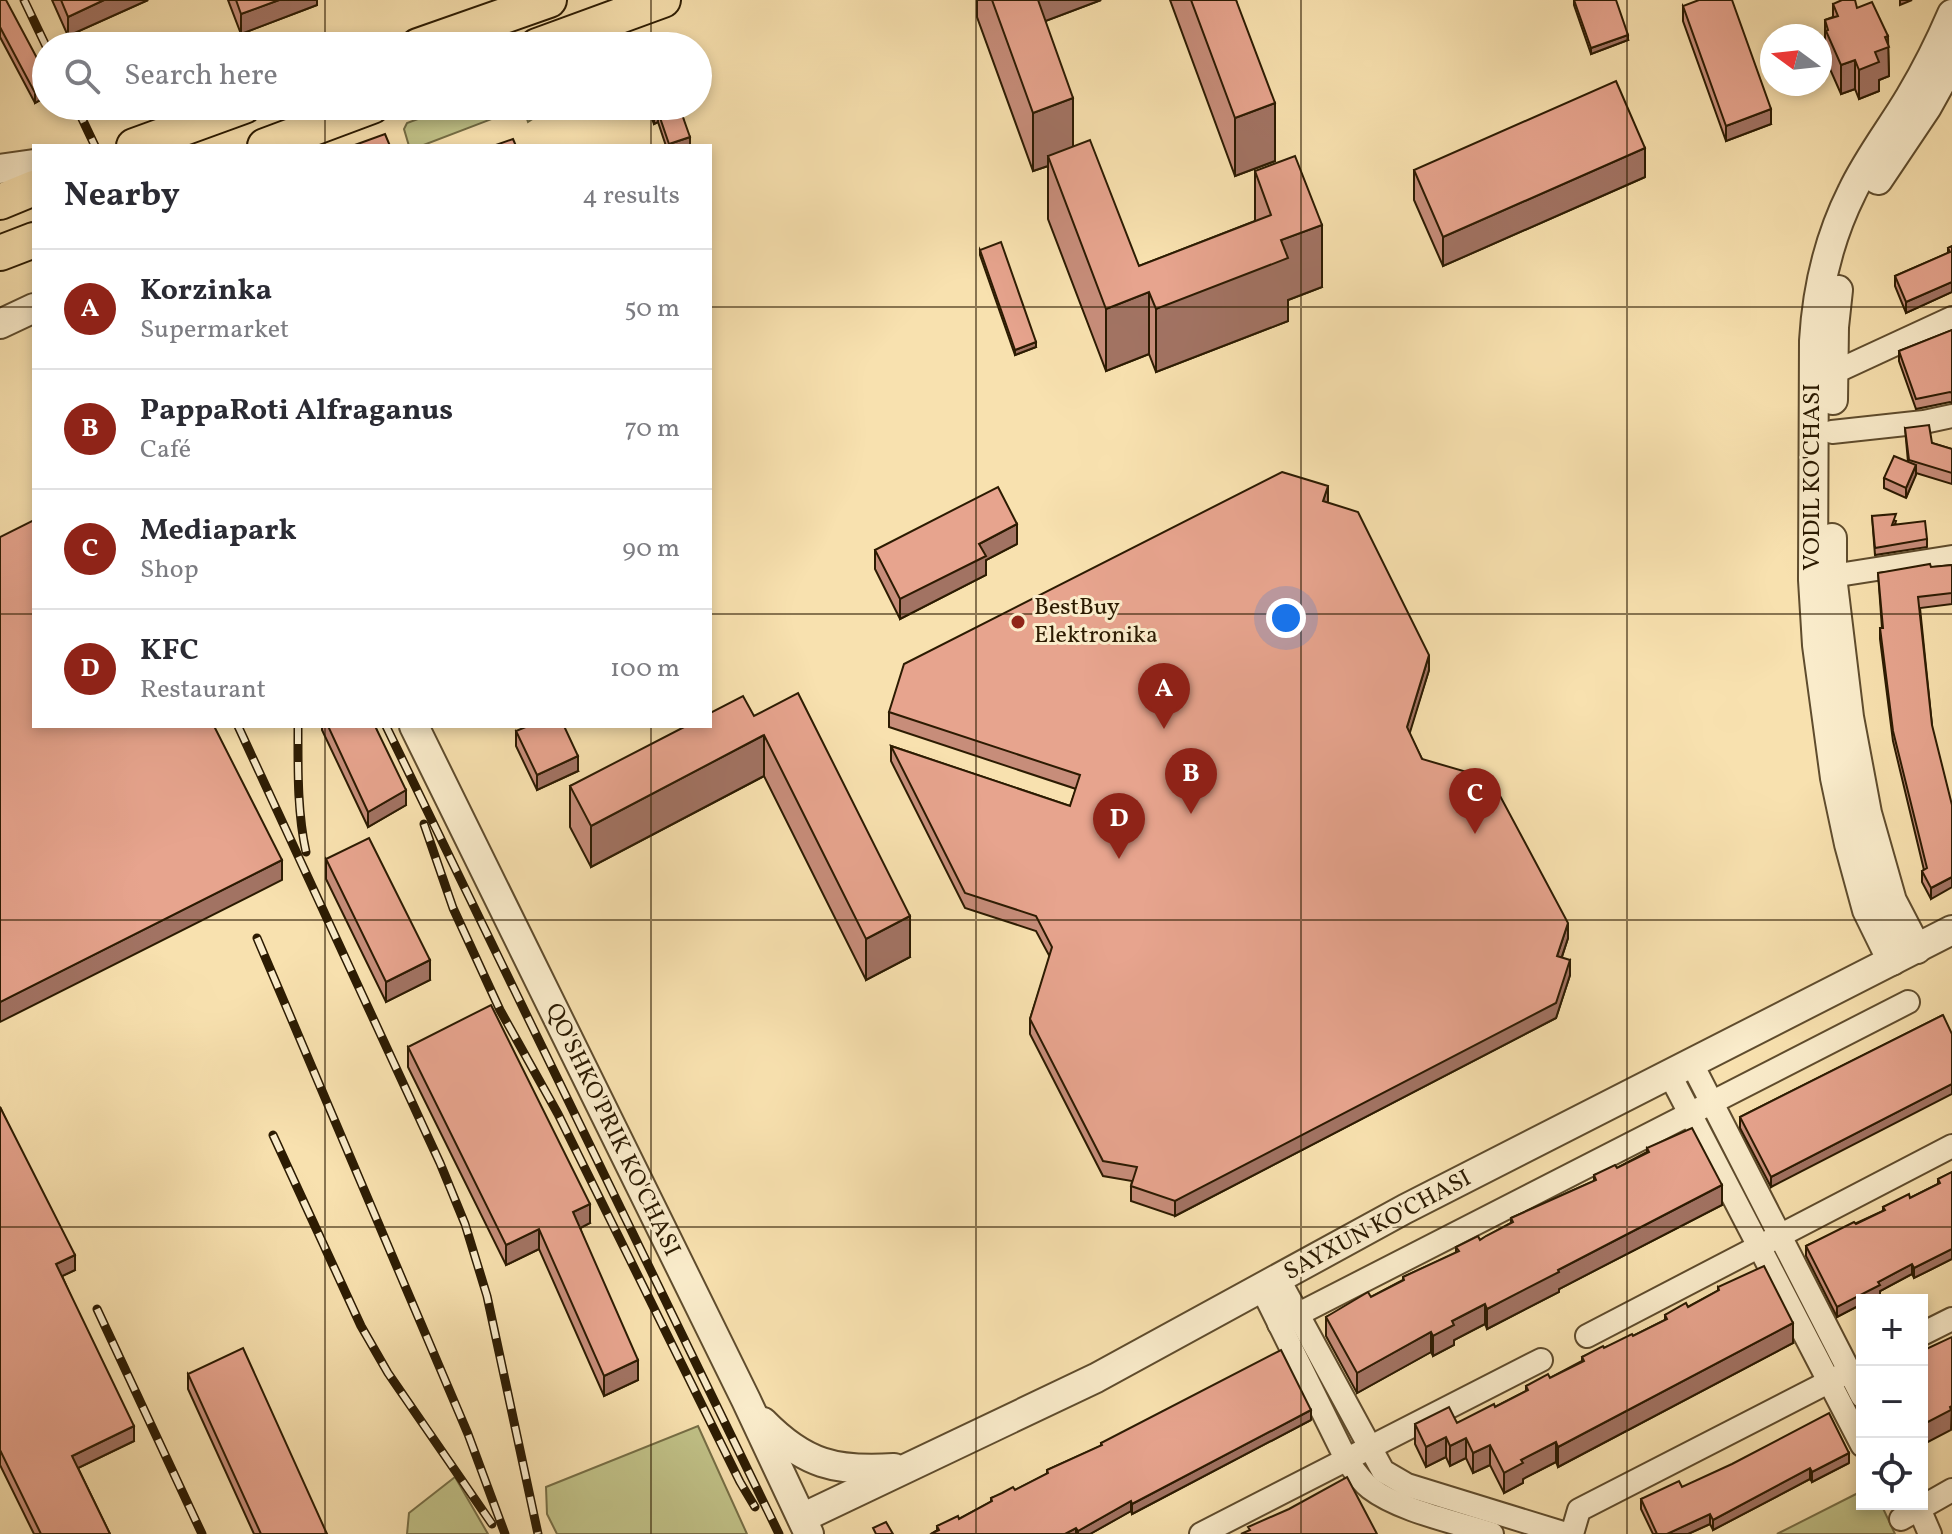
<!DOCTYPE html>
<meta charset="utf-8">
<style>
body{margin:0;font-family:Vollkorn,serif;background:#f7f7f7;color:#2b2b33}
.controls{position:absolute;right:24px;bottom:24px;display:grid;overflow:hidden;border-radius:0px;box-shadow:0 4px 12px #0003}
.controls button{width:72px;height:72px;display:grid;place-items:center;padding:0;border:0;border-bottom:2px solid #e1e1e2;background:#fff;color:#2b2b33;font:40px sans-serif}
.compass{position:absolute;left:1760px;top:24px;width:72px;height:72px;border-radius:50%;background:#fff;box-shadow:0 4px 12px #0003;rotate:285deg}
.you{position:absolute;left:1286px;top:618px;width:28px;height:28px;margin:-20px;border:6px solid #fff;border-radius:50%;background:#1a73e8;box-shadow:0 0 0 12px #1a73e833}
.badge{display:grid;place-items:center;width:52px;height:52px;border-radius:50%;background:#8f2418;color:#fff;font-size:26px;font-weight:700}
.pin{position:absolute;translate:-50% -66px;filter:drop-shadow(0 2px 4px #0008)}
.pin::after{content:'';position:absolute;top:42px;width:28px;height:24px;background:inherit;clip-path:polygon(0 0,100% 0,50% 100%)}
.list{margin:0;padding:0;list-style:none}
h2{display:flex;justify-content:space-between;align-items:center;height:104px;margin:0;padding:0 32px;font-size:34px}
h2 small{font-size:26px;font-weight:400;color:#7c7c81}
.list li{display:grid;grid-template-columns:52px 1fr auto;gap:24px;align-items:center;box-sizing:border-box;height:120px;padding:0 32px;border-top:2px solid #e1e1e2}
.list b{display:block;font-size:30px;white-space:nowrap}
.list p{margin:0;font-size:26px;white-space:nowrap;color:#7c7c81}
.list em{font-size:26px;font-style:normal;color:#7c7c81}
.icon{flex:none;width:44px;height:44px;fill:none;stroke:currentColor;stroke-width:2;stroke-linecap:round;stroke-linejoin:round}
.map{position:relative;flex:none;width:1952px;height:1534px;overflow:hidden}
.search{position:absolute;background:#fff;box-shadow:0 4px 12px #0003;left:32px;top:32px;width:680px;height:88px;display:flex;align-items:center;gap:20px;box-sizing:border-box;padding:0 28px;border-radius:44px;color:#7c7c81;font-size:30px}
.panel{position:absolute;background:#fff;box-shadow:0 4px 12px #0003;left:32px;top:144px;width:680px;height:584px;border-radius:0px}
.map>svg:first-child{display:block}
.green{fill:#c1c288;stroke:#766e45;stroke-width:2}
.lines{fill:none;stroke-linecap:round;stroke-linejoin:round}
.minor-casing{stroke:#5f4c2d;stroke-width:26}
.tertiary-casing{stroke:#5f4c2d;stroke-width:32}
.primary-casing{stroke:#2c1b02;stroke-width:38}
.minor{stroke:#faeccb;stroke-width:22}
.tertiary{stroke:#faeccb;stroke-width:28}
.primary{stroke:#f8e1af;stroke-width:34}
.rail-casing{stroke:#2c1b02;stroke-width:9}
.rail{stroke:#faeccb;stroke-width:6;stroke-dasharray:18;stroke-linecap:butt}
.wall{fill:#c78d7a;stroke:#2c1b02;stroke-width:2}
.shaded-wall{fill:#a27363;stroke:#2c1b02;stroke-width:2}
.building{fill:#e7a48e;stroke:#2c1b02;stroke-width:2}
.grid{fill:none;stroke:#2c1b02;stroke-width:2;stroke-opacity:0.55}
.poi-dot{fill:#8f2418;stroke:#faeccb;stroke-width:3}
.labels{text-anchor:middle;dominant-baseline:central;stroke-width:6;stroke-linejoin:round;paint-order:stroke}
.street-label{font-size:24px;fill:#2c1b02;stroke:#faeccb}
.poi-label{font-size:24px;fill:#2c1b02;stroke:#faeccb;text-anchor:start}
</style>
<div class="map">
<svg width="1952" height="1534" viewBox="0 0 1952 1534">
<rect width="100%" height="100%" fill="#f8e1af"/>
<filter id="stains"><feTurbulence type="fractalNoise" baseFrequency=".0025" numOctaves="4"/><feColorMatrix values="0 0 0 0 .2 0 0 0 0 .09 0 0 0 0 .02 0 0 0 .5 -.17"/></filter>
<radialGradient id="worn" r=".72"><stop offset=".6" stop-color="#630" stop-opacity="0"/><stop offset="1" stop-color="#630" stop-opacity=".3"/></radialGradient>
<!-- green -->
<g class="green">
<polygon points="453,106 534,106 534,118 528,122 523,107 421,146 409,146 404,129 407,123"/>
<polygon points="698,1426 747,1534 557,1534 547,1514 546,1487"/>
<polygon points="455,1477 488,1534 407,1534 409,1513"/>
<polygon points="1862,1491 1862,1504 1881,1504 1895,1534 1777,1534"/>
</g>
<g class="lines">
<defs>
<g id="minor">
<polyline points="1833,373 1952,318"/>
<polyline points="1832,432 1924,422 1952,416"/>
<polyline points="1832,576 1952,557"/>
<polyline points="1692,1064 1862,1396"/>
<polyline points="1670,1075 1862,1445"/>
<polyline points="1278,1278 1383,1471 1407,1485 1566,1534"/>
<path d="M1261 1287 1346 1459C1353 1469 1360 1480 1370 1488 1400 1511 1456 1522 1492 1534"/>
<polyline points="1279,1324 1908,1002"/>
<polyline points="1922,1334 1952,1319"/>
<polyline points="1587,1336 1952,1146"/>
<polyline points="1917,1504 1930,1534"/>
<polyline points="1901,1519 1952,1490"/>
<polyline points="1201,1534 1541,1360"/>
<polyline points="1572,1534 1579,1510 1840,1376"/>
</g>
<g id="tertiary">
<polyline points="0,169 34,164"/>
<polyline points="1878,180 1927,107 1952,62"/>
<polyline points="0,324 34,308"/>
<polyline points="1833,400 1834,327 1838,290"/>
<polyline points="1832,538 1832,576 1849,717 1867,813 1892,901 1917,949"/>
<polyline points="414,726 746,1400 809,1534"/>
<path d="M1892 961 1867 910 1849 844 1835 778 1817 645 1813 580 1814 341C1817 289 1829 238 1852 192 1868 158 1891 129 1910 97 1926 70 1940 42 1952 14"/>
<path d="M763 1422C804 1464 836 1472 894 1468"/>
<polyline points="802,1518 1096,1378 1405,1209 1952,930"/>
</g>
<g id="primary">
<polyline points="418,46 549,0"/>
<polyline points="537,46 663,0"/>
<polyline points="134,146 244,106"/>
<polyline points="265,146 372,106"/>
<polyline points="0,202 34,188"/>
<polyline points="0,253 34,240"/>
</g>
</defs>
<!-- minor casing -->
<use href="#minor" class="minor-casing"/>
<!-- tertiary casing -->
<use href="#tertiary" class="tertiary-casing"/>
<!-- primary casing -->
<use href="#primary" class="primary-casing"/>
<!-- minor -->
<use href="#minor" class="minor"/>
<!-- tertiary -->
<use href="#tertiary" class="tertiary"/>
<!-- primary -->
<use href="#primary" class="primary"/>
<defs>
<g id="rail">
<polyline points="24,0 46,46"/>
<polyline points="76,106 95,146"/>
<polyline points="238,726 440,1163 465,1224 487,1296 538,1534"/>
<path d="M298 726C298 768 297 811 306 852"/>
<polyline points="386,726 779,1534"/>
<polyline points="424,824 453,908 500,1010 558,1114 740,1482 755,1507"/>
<polyline points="257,938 468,1434 505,1534"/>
<polyline points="273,1135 361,1326 388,1373 492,1524"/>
<polyline points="97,1309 202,1534"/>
</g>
</defs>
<!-- rail casing -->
<use href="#rail" class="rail-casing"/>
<!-- rail -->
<use href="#rail" class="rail"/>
</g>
<!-- wall -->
<g class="wall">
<polygon points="0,0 46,75 46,97 35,103 0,37"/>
<polygon points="52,0 148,0 68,36"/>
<polygon points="228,0 317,0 317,5 241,34"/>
<polygon points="977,0 1101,0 1045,21 1073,146 1139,266 1255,221 1255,171 1322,287 1288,300 1288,321 1156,372 1149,354 1106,371 1048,219 1048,166 1033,171 977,17"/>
<polygon points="1170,0 1236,0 1275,161 1235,176"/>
<polygon points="1574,0 1628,40 1591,54 1574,5"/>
<polygon points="1833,4 1857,8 1888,45 1889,76 1879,80 1879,91 1859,99 1855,89 1841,94 1826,60 1825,49 1825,20 1833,17"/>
<polygon points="1683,6 1771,124 1726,141 1683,21"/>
<polygon points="647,106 684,106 684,113 682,114 690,146 666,146 658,122 654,124"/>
<polygon points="1414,170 1645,177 1443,266 1414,200"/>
<polygon points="1952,246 1952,292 1906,313 1895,286 1895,276 1948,253 1948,248"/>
<polygon points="980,250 1036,347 1015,355 980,255"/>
<polygon points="1952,330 1952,403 1950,402 1916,409 1899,361 1899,351"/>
<polygon points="1905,428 1932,443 1952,449 1952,484 1916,473 1906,498 1884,488 1884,478 1908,462"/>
<polygon points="1327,502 1429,670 1409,733 1422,759 1568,938 1562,957 1570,975 1556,1018 1175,1216 1131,1201 1131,1186 1132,1181 1103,1176 1030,1034 1030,1019 1050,957 1036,931 965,908 891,761 891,746 1070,806 1076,789 889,727 889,712"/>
<polygon points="1872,516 1896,521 1895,524 1927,539 1927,547 1875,555"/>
<polygon points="1017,544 986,560 986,575 900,619 875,569 875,550"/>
<polygon points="1952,565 1952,604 1920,608 1932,725 1931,899 1922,882 1922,871 1924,870 1893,741 1880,639 1880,628 1882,628 1878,573"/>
<polygon points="754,716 910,957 866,980 764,776 591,867 570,827 570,786"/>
<polygon points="322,726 375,726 406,805 368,827 322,730"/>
<polygon points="516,731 578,771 537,790 516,746"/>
<polygon points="326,859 430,980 386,1002 326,879"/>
<polygon points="1943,1015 1771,1187 1740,1128 1740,1117"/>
<polygon points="408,1047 590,1223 580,1228 638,1380 604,1396 539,1249 506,1265 408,1067"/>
<polygon points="0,1107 75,1270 62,1276 134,1441 78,1468 110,1534 34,1534 0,1465"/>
<polygon points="1647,1148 1722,1205 1559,1289 1559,1292 1487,1329 1485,1324 1454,1340 1454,1345 1433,1356 1431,1352 1357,1393 1326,1336 1326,1317 1371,1297 1403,1280 1403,1277 1456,1253 1456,1247 1480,1240 1511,1223 1511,1218 1594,1181 1594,1175 1617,1168 1647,1152"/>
<polygon points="1952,1172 1952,1259 1914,1278 1912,1274 1880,1291 1880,1295 1837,1317 1806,1256 1806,1246 1883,1211 1883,1207 1910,1198 1938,1184 1938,1179"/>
<polygon points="1718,1287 1793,1343 1558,1467 1556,1462 1523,1479 1523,1483 1504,1493 1490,1465 1473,1473 1466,1458 1450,1466 1446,1457 1426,1467 1415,1444 1415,1424 1457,1423 1495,1407 1526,1391 1526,1386 1550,1378 1582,1361 1582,1357 1633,1336 1665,1320 1665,1315 1688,1307 1718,1291"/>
<polygon points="188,1374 327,1534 254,1534 188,1389"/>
<polygon points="1311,1420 1132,1514 1131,1511 1090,1534 931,1534 937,1530 937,1526 959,1519 991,1502 991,1498 1015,1490 1047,1474 1047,1470 1101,1446 1101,1443"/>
<polygon points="1849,1463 1812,1482 1810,1479 1713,1530 1710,1524 1688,1534 1653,1534 1641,1509 1641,1499 1682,1487"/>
</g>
<!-- shaded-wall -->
<g class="shaded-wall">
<polygon points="104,0 148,0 68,36 68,17"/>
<polygon points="279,0 317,0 317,5 241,34 241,14"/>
<polygon points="1027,0 1101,0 1027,28"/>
<polygon points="1900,0 1912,0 1900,5"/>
<polygon points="1628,35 1628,40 1591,54 1591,48"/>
<polygon points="1888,36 1889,76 1879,80 1879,91 1859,99 1859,70 1875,52 1885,37"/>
<polygon points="1855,60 1855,89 1841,94 1841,65"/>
<polygon points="46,87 46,97 35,103 35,93"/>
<polygon points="1073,98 1073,156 1048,156 1048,166 1033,171 1033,113"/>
<polygon points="1275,103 1275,161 1235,176 1235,118"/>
<polygon points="679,106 684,106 684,113 679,115"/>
<polygon points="1771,109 1771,124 1726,141 1726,126"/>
<polygon points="658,112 658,122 654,124 654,114"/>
<polygon points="690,137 690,146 669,146 669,144"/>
<polygon points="1645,148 1645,177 1443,266 1443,237"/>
<polygon points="1322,225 1322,287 1288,300 1288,321 1156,372 1156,309 1281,240"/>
<polygon points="1952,282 1952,292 1906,313 1906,302"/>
<polygon points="1149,292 1149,354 1106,371 1106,309"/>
<polygon points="1036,342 1036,347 1015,355 1015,350"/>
<polygon points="1916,465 1916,475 1906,498 1906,488"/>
<polygon points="1328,486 1328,501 1323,516 1323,501"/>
<polygon points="1017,524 1017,544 986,560 986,575 900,619 900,599 979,544"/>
<polygon points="1429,655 1429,670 1407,742 1407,727"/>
<polygon points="764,735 764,776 591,867 591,826"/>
<polygon points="578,756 578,771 537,790 537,775"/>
<polygon points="406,790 406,805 368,827 368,812"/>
<polygon points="282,860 282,880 0,1022 0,1002"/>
<polygon points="1952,877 1952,887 1931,899 1931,888"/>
<polygon points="910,916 910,957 866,980 866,939"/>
<polygon points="1568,923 1568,938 1557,971 1557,956"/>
<polygon points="430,960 430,980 386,1002 386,982"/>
<polygon points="1570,960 1570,975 1556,1018 1175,1216 1175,1201"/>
<polygon points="1952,1084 1952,1094 1771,1187 1771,1177"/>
<polygon points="1722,1185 1722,1205 1559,1289 1559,1292 1487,1329 1487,1309 1558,1270"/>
<polygon points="590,1204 590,1223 573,1232 573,1212"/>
<polygon points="539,1229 539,1249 506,1265 506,1245"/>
<polygon points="1952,1249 1952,1259 1914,1278 1914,1268"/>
<polygon points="75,1255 75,1270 56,1279 56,1264"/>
<polygon points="1912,1264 1912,1274 1880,1291 1880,1295 1871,1300 1862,1300 1862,1304 1837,1317 1837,1307 1878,1282"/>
<polygon points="1485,1304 1485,1324 1454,1340 1454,1345 1433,1356 1433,1336 1452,1321"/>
<polygon points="1793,1323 1793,1343 1558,1467 1558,1447"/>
<polygon points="1431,1332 1431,1352 1357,1393 1357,1373"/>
<polygon points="638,1360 638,1380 604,1396 604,1376"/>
<polygon points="1952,1406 1951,1430 1922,1445 1922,1425"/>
<polygon points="1311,1410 1311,1420 1132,1514 1132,1504"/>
<polygon points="134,1426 134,1441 72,1471 72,1456"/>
<polygon points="1446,1437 1446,1457 1426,1467 1426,1447"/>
<polygon points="1466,1438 1466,1458 1450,1466 1450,1446"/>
<polygon points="1556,1442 1556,1462 1523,1479 1523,1483 1504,1493 1504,1473 1521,1460"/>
<polygon points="1490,1445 1490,1465 1473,1473 1473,1453"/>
<polygon points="1849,1453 1849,1463 1812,1482 1812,1472"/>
<polygon points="1810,1468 1810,1479 1713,1530 1713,1520"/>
<polygon points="1131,1501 1131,1511 1090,1534 1078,1534 1078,1531"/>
<polygon points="1710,1514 1710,1524 1688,1534 1667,1534"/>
<polygon points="1076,1528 1076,1534 1065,1534"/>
</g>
<!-- building -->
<g class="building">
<polygon points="0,0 6,0 46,75 46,87 35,93 0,27"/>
<polygon points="61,0 104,0 68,17"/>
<polygon points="236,0 279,0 241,14"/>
<polygon points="992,0 1038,0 1073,98 1033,113"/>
<polygon points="1191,0 1236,0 1275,103 1235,118"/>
<polygon points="1574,0 1616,0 1628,35 1591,48"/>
<polygon points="1699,0 1732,0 1771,109 1726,126 1683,6"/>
<polygon points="1842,0 1855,0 1857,8 1872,2 1888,36 1885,37 1889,47 1875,52 1879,62 1859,70 1855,60 1841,65 1826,31 1828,30 1825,20 1838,16 1833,4"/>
<polygon points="164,42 166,46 153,46"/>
<polygon points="1616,81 1645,148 1443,237 1414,170"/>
<polygon points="651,106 679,106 690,137 669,144 658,112 654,114"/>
<polygon points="385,134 390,146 352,146"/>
<polygon points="513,139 516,146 493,146"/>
<polygon points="1090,140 1139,266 1271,215 1255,171 1295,156 1322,225 1281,240 1288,258 1156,309 1149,292 1106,309 1048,156"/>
<polygon points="1001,242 1036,342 1015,350 980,250"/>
<polygon points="1952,246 1952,282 1906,302 1895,276 1950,252 1948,248"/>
<polygon points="1952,330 1952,393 1950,392 1916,399 1899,351"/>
<polygon points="1929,425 1932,443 1952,449 1952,473 1909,460 1905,428"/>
<polygon points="1894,456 1916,465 1906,488 1884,478"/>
<polygon points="1282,472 1328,486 1323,501 1358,512 1429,655 1407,727 1422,759 1491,779 1568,923 1557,956 1570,960 1556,1003 1175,1201 1131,1186 1137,1167 1103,1161 1030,1019 1052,947 1036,916 965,893 891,746 1070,806 1080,775 889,712 904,664"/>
<polygon points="998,487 1017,524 979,544 986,556 900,599 875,550"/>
<polygon points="1896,514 1892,525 1925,521 1927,539 1875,548 1872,516"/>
<polygon points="34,520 34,726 214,726 282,860 0,1002 0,537"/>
<polygon points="1930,564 1931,567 1952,565 1952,593 1918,597 1932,725 1952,805 1952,877 1931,888 1922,871 1927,868 1893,731 1880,628 1883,628 1878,573"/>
<polygon points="798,693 910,916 866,939 764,735 591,826 570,786 686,726 710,726 710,713 743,696 754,716"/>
<polygon points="328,726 375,726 406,790 368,812"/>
<polygon points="528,726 564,726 578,756 537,775 516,731"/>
<polygon points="369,838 430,960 386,982 326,859"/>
<polygon points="491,1005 590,1204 573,1212 638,1360 604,1376 539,1229 506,1245 408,1047"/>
<polygon points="1943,1015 1952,1034 1952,1084 1771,1177 1740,1117"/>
<polygon points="0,1107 75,1255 56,1264 134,1426 72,1456 110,1534 41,1534 0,1450"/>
<polygon points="1692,1128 1722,1185 1558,1270 1559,1272 1487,1309 1485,1304 1452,1321 1454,1325 1433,1336 1431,1332 1357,1373 1326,1317 1368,1292 1371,1297 1404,1280 1403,1277 1459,1251 1456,1247 1478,1236 1480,1240 1486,1236 1513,1222 1511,1218 1596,1180 1594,1175 1615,1165 1617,1168 1649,1152 1647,1148"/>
<polygon points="1952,1172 1952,1249 1914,1268 1912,1264 1878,1282 1880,1285 1837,1307 1806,1246 1854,1222 1856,1224 1885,1210 1883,1207 1909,1194 1910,1198 1940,1183 1938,1179"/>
<polygon points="1764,1266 1793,1323 1558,1447 1556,1442 1521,1460 1523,1463 1504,1473 1490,1445 1473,1453 1466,1438 1450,1446 1446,1437 1426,1447 1415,1424 1449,1407 1457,1423 1494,1404 1495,1407 1528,1390 1526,1386 1548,1374 1550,1378 1584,1361 1582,1357 1603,1346 1604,1348 1632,1334 1633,1336 1667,1319 1665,1315 1686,1303 1688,1307 1719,1290 1718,1287"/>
<polygon points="1952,1337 1952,1406 1950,1407 1951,1410 1922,1425 1922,1351"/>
<polygon points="243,1348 327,1534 261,1534 188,1374"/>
<polygon points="1281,1350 1311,1410 1132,1504 1131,1501 1078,1531 1076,1528 1065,1534 931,1534 939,1530 937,1526 958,1516 959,1519 992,1501 991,1498 1002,1493 1013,1487 1015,1490 1048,1473 1047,1470 1102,1445 1101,1443"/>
<polygon points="1829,1413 1849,1453 1812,1472 1810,1468 1713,1520 1710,1514 1667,1534 1657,1534 1641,1499 1679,1481 1682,1487 1732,1464"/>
<polygon points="1347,1477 1377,1534 1241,1534 1250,1530 1248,1527 1289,1509"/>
<polygon points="886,1522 893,1534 876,1534 873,1528"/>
</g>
<!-- grid -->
<path class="grid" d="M325 0V46M651 0V46M976 0V1534M1301 0V1534M1627 0V1534M325 106V146M651 106V146M0 307H34M710 307H1952M0 614H34M710 614H1952M325 726V1534M651 726V1534M0 920H1952M0 1227H1952"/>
<!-- markers -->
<circle class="poi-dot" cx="1018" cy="622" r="8"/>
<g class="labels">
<!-- street labels -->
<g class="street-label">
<text transform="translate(1813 477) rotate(-90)">VODIL KO'CHASI</text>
<text transform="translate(612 1130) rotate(64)">QO'SHKO'PRIK KO'CHASI</text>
<text transform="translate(1378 1226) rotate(-28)">SAYXUN KO'CHASI</text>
</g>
<!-- poi labels -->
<g class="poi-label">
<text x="1034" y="608">BestBuy<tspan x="1034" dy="28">Elektronika</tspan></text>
</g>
</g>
<rect width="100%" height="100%" filter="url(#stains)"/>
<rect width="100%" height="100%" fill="url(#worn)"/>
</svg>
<div class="controls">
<button>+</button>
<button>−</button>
<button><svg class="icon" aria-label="locate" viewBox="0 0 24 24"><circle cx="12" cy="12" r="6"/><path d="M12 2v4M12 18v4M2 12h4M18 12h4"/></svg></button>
</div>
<svg class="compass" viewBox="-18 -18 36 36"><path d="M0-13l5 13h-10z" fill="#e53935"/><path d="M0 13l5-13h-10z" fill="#7c7c81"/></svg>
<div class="you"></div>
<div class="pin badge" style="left:1164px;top:729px">A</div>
<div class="pin badge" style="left:1191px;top:814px">B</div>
<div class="pin badge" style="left:1475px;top:834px">C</div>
<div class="pin badge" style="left:1119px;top:859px">D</div>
<div class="search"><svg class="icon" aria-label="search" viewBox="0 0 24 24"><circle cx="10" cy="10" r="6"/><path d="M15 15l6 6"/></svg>Search here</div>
<section class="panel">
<h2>Nearby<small>4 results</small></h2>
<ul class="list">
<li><span class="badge">A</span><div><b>Korzinka</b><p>Supermarket</p></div><em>50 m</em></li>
<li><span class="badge">B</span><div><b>PappaRoti Alfraganus</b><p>Café</p></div><em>70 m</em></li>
<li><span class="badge">C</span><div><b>Mediapark</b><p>Shop</p></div><em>90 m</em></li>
<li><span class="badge">D</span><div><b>KFC</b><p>Restaurant</p></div><em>100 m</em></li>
</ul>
</section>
</div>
